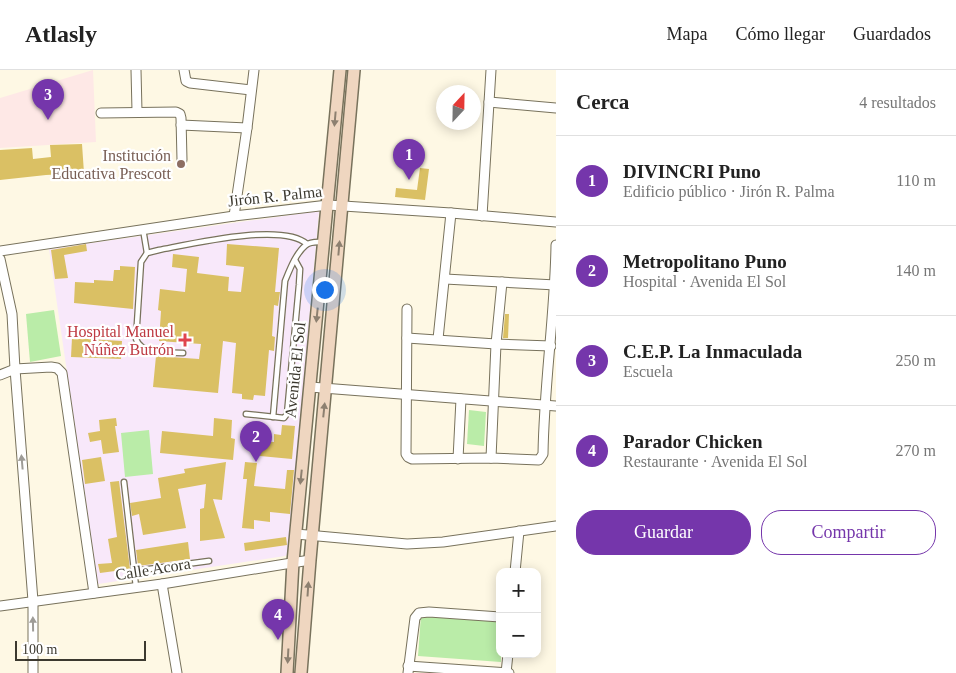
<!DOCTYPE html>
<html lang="es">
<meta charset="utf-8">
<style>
body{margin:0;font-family:"Times New Roman",serif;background:#f2f2f2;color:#222}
.controls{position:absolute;right:15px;bottom:15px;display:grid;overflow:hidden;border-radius:10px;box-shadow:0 2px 12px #0003}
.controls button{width:45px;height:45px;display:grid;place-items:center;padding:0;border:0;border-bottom:1px solid #e0e0e0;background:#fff;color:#222;font:25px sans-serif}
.compass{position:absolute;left:436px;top:15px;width:45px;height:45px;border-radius:50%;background:#fff;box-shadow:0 2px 12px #0003;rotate:22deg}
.scale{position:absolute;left:15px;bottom:12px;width:131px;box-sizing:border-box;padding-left:5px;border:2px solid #3c392f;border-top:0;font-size:14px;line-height:18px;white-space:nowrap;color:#3c392f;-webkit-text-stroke:4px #fff;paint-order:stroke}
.you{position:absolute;left:324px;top:219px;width:18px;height:18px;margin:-12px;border:4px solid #fff;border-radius:50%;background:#1a73e8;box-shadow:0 0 0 8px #1a73e833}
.badge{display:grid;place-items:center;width:32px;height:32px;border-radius:50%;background:#7536ab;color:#fff;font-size:16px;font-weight:700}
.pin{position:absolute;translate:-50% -41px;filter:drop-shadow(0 1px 2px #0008)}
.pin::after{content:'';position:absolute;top:26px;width:18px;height:15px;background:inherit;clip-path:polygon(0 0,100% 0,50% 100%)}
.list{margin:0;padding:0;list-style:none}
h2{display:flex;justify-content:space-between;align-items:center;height:65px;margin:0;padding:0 20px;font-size:21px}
h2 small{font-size:16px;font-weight:400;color:#767676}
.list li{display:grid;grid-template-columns:32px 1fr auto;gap:15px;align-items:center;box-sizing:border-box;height:90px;padding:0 20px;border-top:1px solid #e0e0e0}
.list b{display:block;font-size:19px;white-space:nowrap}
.list p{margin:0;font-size:16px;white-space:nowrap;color:#767676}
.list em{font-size:16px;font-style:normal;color:#767676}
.actions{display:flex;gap:10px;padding:15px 20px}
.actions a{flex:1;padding:11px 0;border:1px solid #7536ab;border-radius:20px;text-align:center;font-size:18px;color:#7536ab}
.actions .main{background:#7536ab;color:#fff}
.map{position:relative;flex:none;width:556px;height:603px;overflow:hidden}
header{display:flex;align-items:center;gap:30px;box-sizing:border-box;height:70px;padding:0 25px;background:#fff;border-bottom:1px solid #e0e0e0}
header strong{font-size:24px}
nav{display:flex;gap:28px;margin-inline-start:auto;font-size:18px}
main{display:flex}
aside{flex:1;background:#fff}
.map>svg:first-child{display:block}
.education{fill:#fee8e6}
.medical{fill:#f8e8fa}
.green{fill:#baeca8}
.building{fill:#dac064}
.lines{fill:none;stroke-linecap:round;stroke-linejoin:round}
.lane-casing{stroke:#78725c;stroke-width:7}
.street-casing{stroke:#78725c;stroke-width:11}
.secondary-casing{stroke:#78725c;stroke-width:14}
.lane{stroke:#fff;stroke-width:4.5}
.street{stroke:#fff;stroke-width:9}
.secondary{stroke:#efd6c0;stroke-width:11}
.oneway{fill:#8d8070}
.oneway2{fill:#9e9c97}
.education-dot{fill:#8d6e63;stroke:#fff;stroke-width:2}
.health-dot{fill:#e0444e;stroke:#fff;stroke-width:2}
.labels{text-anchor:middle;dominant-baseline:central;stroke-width:4.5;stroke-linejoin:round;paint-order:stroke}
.education-label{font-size:16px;fill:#785e54;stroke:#fff;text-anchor:end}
.street-label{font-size:16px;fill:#3c392f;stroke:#fff}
.health-label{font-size:16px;fill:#be3a42;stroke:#fff;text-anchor:end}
</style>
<header>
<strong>Atlasly</strong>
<nav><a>Mapa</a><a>Cómo llegar</a><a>Guardados</a></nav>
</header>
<main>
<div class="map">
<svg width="556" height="603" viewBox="0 0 556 603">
<rect width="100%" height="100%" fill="#fef8e4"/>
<!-- education -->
<polygon class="education" points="93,0 96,72 0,78 0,28"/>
<!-- medical -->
<polygon class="medical" points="319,141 288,484 285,486 98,514 49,179"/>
<!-- green -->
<g class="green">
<polygon points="54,240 61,286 30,292 26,244"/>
<polygon points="469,340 486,342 484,376 467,374"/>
<polygon points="149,360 153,404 125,407 121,363"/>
<polygon points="421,545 500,552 501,592 418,586"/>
</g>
<!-- building -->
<g class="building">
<polygon points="82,74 84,103 46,105 0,110 0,80 32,78 33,89 51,87 50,75"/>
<polygon points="420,98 429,99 425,130 395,127 396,118 417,120"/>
<polygon points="86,174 87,181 64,185 68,208 55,209 51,180"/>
<polygon points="227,174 279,178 275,222 280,222 278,236 274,235 272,266 275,267 274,281 269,280 265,326 254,325 253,330 242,329 242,324 232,323 236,273 223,271 218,323 153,317 156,286 199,289 201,274 159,271 161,241 158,240 160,219 185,222 187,199 172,197 173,184 199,187 197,203 229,207 228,221 241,222 244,197 226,195"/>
<polygon points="120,196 135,197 133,239 74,233 75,212 94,213 94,210 113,211 114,200 120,200"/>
<polygon points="505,244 509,244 508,268 503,268"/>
<polygon points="72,268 122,271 121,289 71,287"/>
<polygon points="116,348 117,356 115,356 119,382 103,384 101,370 90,372 88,363 100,361 99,350"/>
<polygon points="214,348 232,350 231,368 235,369 233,390 160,383 162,361 213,366"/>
<polygon points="248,353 256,354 254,369 247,368"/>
<polygon points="282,355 295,356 292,389 260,386 261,371 274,372 274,364 281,365"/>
<polygon points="101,387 105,411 85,414 82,390"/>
<polygon points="226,392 222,430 213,429 225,468 200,471 200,439 204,438 206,414 178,419 186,458 143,465 139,444 132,446 130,433 161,428 158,408 185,403 184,399"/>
<polygon points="245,392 257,393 254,416 285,419 287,400 294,400 290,444 270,442 270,452 254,450 254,459 242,458 247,409 243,409"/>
<polygon points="119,411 130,499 100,503 98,494 112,493 108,469 117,467 110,412"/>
<polygon points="286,467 287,475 245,481 244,473"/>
<polygon points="188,472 190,489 138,496 136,480"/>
</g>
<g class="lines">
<defs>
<g id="lane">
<polyline points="143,159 147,183"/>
<path d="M183 283C169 282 142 286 136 269L141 192 147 183 159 180C191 174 283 152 307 174"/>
<polyline points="246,344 284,348 287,344 299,215 300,199 295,190"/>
<path d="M273 347 285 211C290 199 296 183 306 175 311 171 317 172 323 172"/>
<polyline points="124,412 136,517"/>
<polyline points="134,501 209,491"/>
</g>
<g id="street">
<polyline points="136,0 137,41"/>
<polyline points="184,0 186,11 190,13 251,20"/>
<polyline points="489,32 556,38"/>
<polyline points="101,43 176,42 180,44 181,48 182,90"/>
<polyline points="181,55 247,58"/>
<polyline points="234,146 247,58 254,0"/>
<polyline points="482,146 491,0"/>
<polyline points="0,181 234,146 328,135 451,143 556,152"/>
<polyline points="0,189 12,244 15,299 33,531 33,603"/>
<polyline points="445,209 556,215"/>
<path d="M407 239 406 384 408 387 412 389 491 388 539 390 543 384C544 314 555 245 556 175"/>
<polyline points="407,268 496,274 551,276"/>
<polyline points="438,269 451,143"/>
<polyline points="0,305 15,299 51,297 57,298 62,303 94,523"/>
<polyline points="310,317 556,336"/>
<polyline points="491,388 496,274 502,212"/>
<polyline points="458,389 461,329"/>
<polyline points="296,464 407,474 443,472 556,456"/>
<polyline points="515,502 519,461"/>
<polyline points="162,514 177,603"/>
<polyline points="0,536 162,514 310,490"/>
<polyline points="408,596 509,603"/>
<polyline points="408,603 415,548 419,543 429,542 500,547"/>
<polyline points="506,603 508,584"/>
</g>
<g id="secondary">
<polyline points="287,603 293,492 340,0"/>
<polyline points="301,603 310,490 354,0"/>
</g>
</defs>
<!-- lane casing -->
<use href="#lane" class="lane-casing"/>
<!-- street casing -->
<use href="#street" class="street-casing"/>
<!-- secondary casing -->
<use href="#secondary" class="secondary-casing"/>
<!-- lane -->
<use href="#lane" class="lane"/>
<!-- street -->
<use href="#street" class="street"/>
<!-- secondary -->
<use href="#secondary" class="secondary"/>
</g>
<!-- one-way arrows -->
<defs><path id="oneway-solid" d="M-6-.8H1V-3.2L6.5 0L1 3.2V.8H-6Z" transform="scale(1.25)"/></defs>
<g class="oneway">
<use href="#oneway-solid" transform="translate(335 49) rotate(95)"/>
<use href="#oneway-solid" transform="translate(339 178) rotate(-85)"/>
<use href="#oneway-solid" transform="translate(317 245) rotate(96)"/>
<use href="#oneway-solid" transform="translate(324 340) rotate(-84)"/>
<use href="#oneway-solid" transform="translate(301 407) rotate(96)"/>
<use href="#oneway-solid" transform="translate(308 519) rotate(-86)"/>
<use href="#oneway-solid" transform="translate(288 586) rotate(93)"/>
</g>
<g class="oneway2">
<use href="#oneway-solid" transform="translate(22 392) rotate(-95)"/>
<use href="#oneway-solid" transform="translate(33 554) rotate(-91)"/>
</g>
<!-- markers -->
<circle class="education-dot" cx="181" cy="94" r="5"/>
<path class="health-dot" d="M182.5 262.5h5v5h5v5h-5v5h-5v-5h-5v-5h5z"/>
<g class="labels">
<!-- education labels -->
<g class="education-label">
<text x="171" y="85">Institución<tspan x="171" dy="18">Educativa Prescott</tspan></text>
</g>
<!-- street labels -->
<g class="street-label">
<text transform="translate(275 126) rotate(-6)">Jirón R. Palma</text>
<text transform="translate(295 300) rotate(-84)">Avenida El Sol</text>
<text transform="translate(153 499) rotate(-9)">Calle Acora</text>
</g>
<!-- health labels -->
<g class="health-label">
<text x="174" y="261">Hospital Manuel<tspan x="174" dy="18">Núñez Butrón</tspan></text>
</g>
</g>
</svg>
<div class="controls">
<button>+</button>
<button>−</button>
</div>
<svg class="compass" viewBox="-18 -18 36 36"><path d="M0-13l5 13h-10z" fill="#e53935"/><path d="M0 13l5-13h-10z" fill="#767676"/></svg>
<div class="scale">100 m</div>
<div class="you"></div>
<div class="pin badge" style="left:409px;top:110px">1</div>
<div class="pin badge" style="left:256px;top:392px">2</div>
<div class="pin badge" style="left:48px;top:50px">3</div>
<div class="pin badge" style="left:278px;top:570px">4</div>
</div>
<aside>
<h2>Cerca<small>4 resultados</small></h2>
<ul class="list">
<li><span class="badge">1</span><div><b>DIVINCRI Puno</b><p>Edificio público · Jirón R. Palma</p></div><em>110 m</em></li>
<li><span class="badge">2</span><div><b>Metropolitano Puno</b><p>Hospital · Avenida El Sol</p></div><em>140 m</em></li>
<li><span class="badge">3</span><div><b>C.E.P. La Inmaculada</b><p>Escuela</p></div><em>250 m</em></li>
<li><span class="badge">4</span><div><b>Parador Chicken</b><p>Restaurante · Avenida El Sol</p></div><em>270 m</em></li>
</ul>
<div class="actions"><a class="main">Guardar</a><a>Compartir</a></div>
</aside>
</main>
